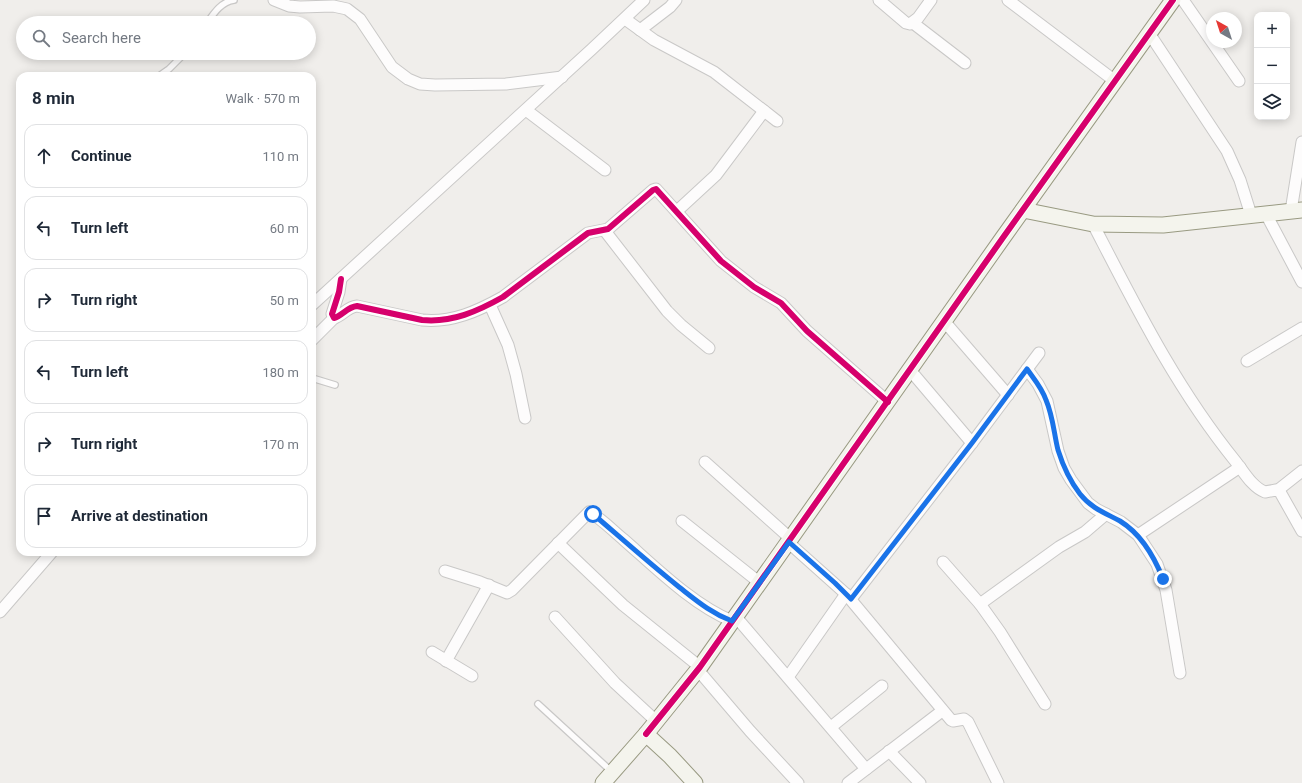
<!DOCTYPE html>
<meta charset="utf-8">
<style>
body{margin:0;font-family:Roboto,sans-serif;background:#f6f6f7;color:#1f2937}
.controls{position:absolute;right:12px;top:12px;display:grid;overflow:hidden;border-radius:8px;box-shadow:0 2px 10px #0003}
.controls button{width:36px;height:36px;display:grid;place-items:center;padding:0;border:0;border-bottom:1px solid #e0e1e3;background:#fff;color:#1f2937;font:20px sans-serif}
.compass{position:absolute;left:1206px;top:12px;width:36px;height:36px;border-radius:50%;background:#fff;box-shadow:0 2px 10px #0003;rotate:321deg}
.stop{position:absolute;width:12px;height:12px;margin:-9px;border:3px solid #1a73e8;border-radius:50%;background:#fff}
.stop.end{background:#1a73e8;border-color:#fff;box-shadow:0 1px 4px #0008}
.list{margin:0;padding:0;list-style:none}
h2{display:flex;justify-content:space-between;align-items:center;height:52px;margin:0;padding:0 16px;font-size:17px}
h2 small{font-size:13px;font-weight:400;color:#747a83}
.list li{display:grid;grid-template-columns:26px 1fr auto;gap:12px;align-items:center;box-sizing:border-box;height:64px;margin:0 8px 8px;padding:0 8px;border:1px solid #e0e1e3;border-radius:12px}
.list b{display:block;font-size:15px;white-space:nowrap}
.list em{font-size:13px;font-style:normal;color:#747a83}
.icon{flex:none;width:22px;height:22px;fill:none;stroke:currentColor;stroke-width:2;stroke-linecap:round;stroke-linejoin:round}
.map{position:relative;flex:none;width:1302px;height:783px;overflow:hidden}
.search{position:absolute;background:#fff;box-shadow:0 2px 10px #0003;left:16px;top:16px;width:300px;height:44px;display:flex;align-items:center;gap:10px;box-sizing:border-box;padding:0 14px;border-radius:22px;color:#747a83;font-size:15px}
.panel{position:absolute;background:#fff;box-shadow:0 2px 10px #0003;left:16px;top:72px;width:300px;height:484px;border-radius:12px}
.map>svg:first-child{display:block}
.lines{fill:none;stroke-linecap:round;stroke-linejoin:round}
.lane-casing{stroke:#c9c8c7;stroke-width:8}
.street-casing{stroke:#c9c8c7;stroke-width:13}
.secondary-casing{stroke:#999a82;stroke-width:17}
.lane{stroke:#fdfcfc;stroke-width:5.5}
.street{stroke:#fdfcfc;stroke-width:11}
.secondary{stroke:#f4f4ed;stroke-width:15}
.cycleway-casing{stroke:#fff;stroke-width:8}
.cycleway{stroke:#d6006c;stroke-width:6}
.route{stroke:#1a73e8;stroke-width:5}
</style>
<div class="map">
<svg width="1302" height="783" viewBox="0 0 1302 783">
<rect width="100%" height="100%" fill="#f0eeeb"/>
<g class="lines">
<defs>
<g id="lane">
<path d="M207 23C214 13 221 2 234 0"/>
<polyline points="159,76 169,69 185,53"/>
<polyline points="312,378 335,385"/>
<polyline points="538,704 611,771"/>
</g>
<g id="street">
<polyline points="274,0 289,6 300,7 333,6 347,9 360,19 392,67 408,79 420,84 435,85 506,84 562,77"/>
<polyline points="879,0 906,23 910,24 918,18 931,0"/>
<polyline points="1008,0 1115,81"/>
<polyline points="1183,0 1239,81"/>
<polyline points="625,19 654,40 714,72 777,121"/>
<polyline points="913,23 965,63"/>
<polyline points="640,30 670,7 676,0"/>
<polyline points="1149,33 1227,151 1240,180 1251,215"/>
<polyline points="526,110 605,170"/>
<polyline points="677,211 716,175 764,111"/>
<polyline points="1291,211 1302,142"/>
<polyline points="1266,214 1302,282"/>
<path d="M1093 224C1136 307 1176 388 1236 462 1244 472 1252 487 1265 492L1276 490 1280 492 1302 531"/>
<polyline points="605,231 667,311 681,325 709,348"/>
<path d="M341 279 339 292 332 314 334 318C342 316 347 307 357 306L422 320C452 323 478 311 503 297L588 233 608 229 653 190 656 189 721 261 754 287 781 303 807 331 888 402"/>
<polyline points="312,305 592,49 644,0"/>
<polyline points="490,305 508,345 516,374 525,418"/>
<polyline points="944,321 1008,395"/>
<polyline points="312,340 334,318"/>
<polyline points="1247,361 1302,328"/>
<polyline points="1027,369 1038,384 1047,401 1058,451 1064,468 1071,480 1088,503 1096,509 1121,522 1138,535 1157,564 1166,590 1180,673"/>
<polyline points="910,370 972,443"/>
<polyline points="705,462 791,539"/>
<polyline points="1278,490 1302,471"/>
<polyline points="682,521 760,583"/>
<polyline points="1138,535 1240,467"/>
<polyline points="558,543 623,605 700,667"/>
<polyline points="789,543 846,594 951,720 953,721 964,719 968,722 998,783"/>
<polyline points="943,562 980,604 1000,632 1045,704"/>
<path d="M445 571 480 582 507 593 512 590 589 512C601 518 612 530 623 539 655 567 693 605 732 621"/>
<polyline points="851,599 972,443 1039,353"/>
<polyline points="980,604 1059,547 1085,532 1106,514"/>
<polyline points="0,612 52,552"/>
<polyline points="555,617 615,683 656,721"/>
<polyline points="736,617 866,769"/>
<polyline points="432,652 472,676"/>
<polyline points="446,661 489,585"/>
<polyline points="698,670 750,731 798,783"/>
<polyline points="788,677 846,594"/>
<polyline points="831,727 882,686"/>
<polyline points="889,751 920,783"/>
<polyline points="848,783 942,711"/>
</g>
<g id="secondary">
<polyline points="1023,210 1093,224 1163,225 1302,210"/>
<polyline points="646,734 700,667 1002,239 1173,0"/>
<polyline points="603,783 646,734 670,756 695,783"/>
</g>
</defs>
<!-- lane casing -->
<use href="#lane" class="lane-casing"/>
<!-- street casing -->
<use href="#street" class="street-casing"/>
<!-- secondary casing -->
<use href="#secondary" class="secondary-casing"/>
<!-- lane -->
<use href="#lane" class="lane"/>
<!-- street -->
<use href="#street" class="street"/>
<!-- secondary -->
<use href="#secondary" class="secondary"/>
<defs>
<g id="cycleway">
<path d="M341 279 339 292 332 314 334 318C342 316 347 307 357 306L422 320C452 323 478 311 503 297L588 233 608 229 653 190 656 189 721 261 754 287 781 303 807 331 888 402"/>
<polyline points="646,734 700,667 1002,239 1173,0"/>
</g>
</defs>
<!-- cycleway casing -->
<use href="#cycleway" class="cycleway-casing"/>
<!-- cycleway -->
<use href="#cycleway" class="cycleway"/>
</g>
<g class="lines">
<!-- route -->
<path class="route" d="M593 514C621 538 649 563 679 587 697 601 711 613 732 621L789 542 835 583 851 599 972 443 1027 369C1034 379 1042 388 1046 400 1053 416 1054 434 1058 450 1063 466 1070 481 1080 494 1091 508 1105 513 1120 521 1141 534 1154 556 1163 579"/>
</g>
</svg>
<div class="controls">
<button>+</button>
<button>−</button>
<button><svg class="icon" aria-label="layers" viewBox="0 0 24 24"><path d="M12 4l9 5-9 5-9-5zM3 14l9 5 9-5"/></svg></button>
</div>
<svg class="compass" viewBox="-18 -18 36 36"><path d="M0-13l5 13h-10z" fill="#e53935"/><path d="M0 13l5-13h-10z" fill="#747a83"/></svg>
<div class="stop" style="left:593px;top:514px"></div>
<div class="stop end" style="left:1163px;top:579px"></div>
<div class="search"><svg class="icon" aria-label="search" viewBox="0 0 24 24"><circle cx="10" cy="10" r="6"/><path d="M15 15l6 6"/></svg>Search here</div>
<section class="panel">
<h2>8 min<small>Walk · 570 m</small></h2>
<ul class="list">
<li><svg class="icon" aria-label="ahead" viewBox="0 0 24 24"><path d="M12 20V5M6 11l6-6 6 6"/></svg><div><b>Continue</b></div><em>110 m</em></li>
<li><svg class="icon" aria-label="left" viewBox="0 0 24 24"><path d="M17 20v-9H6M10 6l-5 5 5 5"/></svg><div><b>Turn left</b></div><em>60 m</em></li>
<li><svg class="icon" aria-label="right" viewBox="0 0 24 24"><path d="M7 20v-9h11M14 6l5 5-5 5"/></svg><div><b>Turn right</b></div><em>50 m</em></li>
<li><svg class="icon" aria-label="left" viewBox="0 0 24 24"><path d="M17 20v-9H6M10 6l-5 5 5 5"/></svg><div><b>Turn left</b></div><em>180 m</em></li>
<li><svg class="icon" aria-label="right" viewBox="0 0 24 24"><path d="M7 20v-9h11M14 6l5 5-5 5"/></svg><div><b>Turn right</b></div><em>170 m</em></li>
<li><svg class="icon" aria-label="arrive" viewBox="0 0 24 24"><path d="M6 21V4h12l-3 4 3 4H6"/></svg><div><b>Arrive at destination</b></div></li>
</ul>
</section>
</div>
